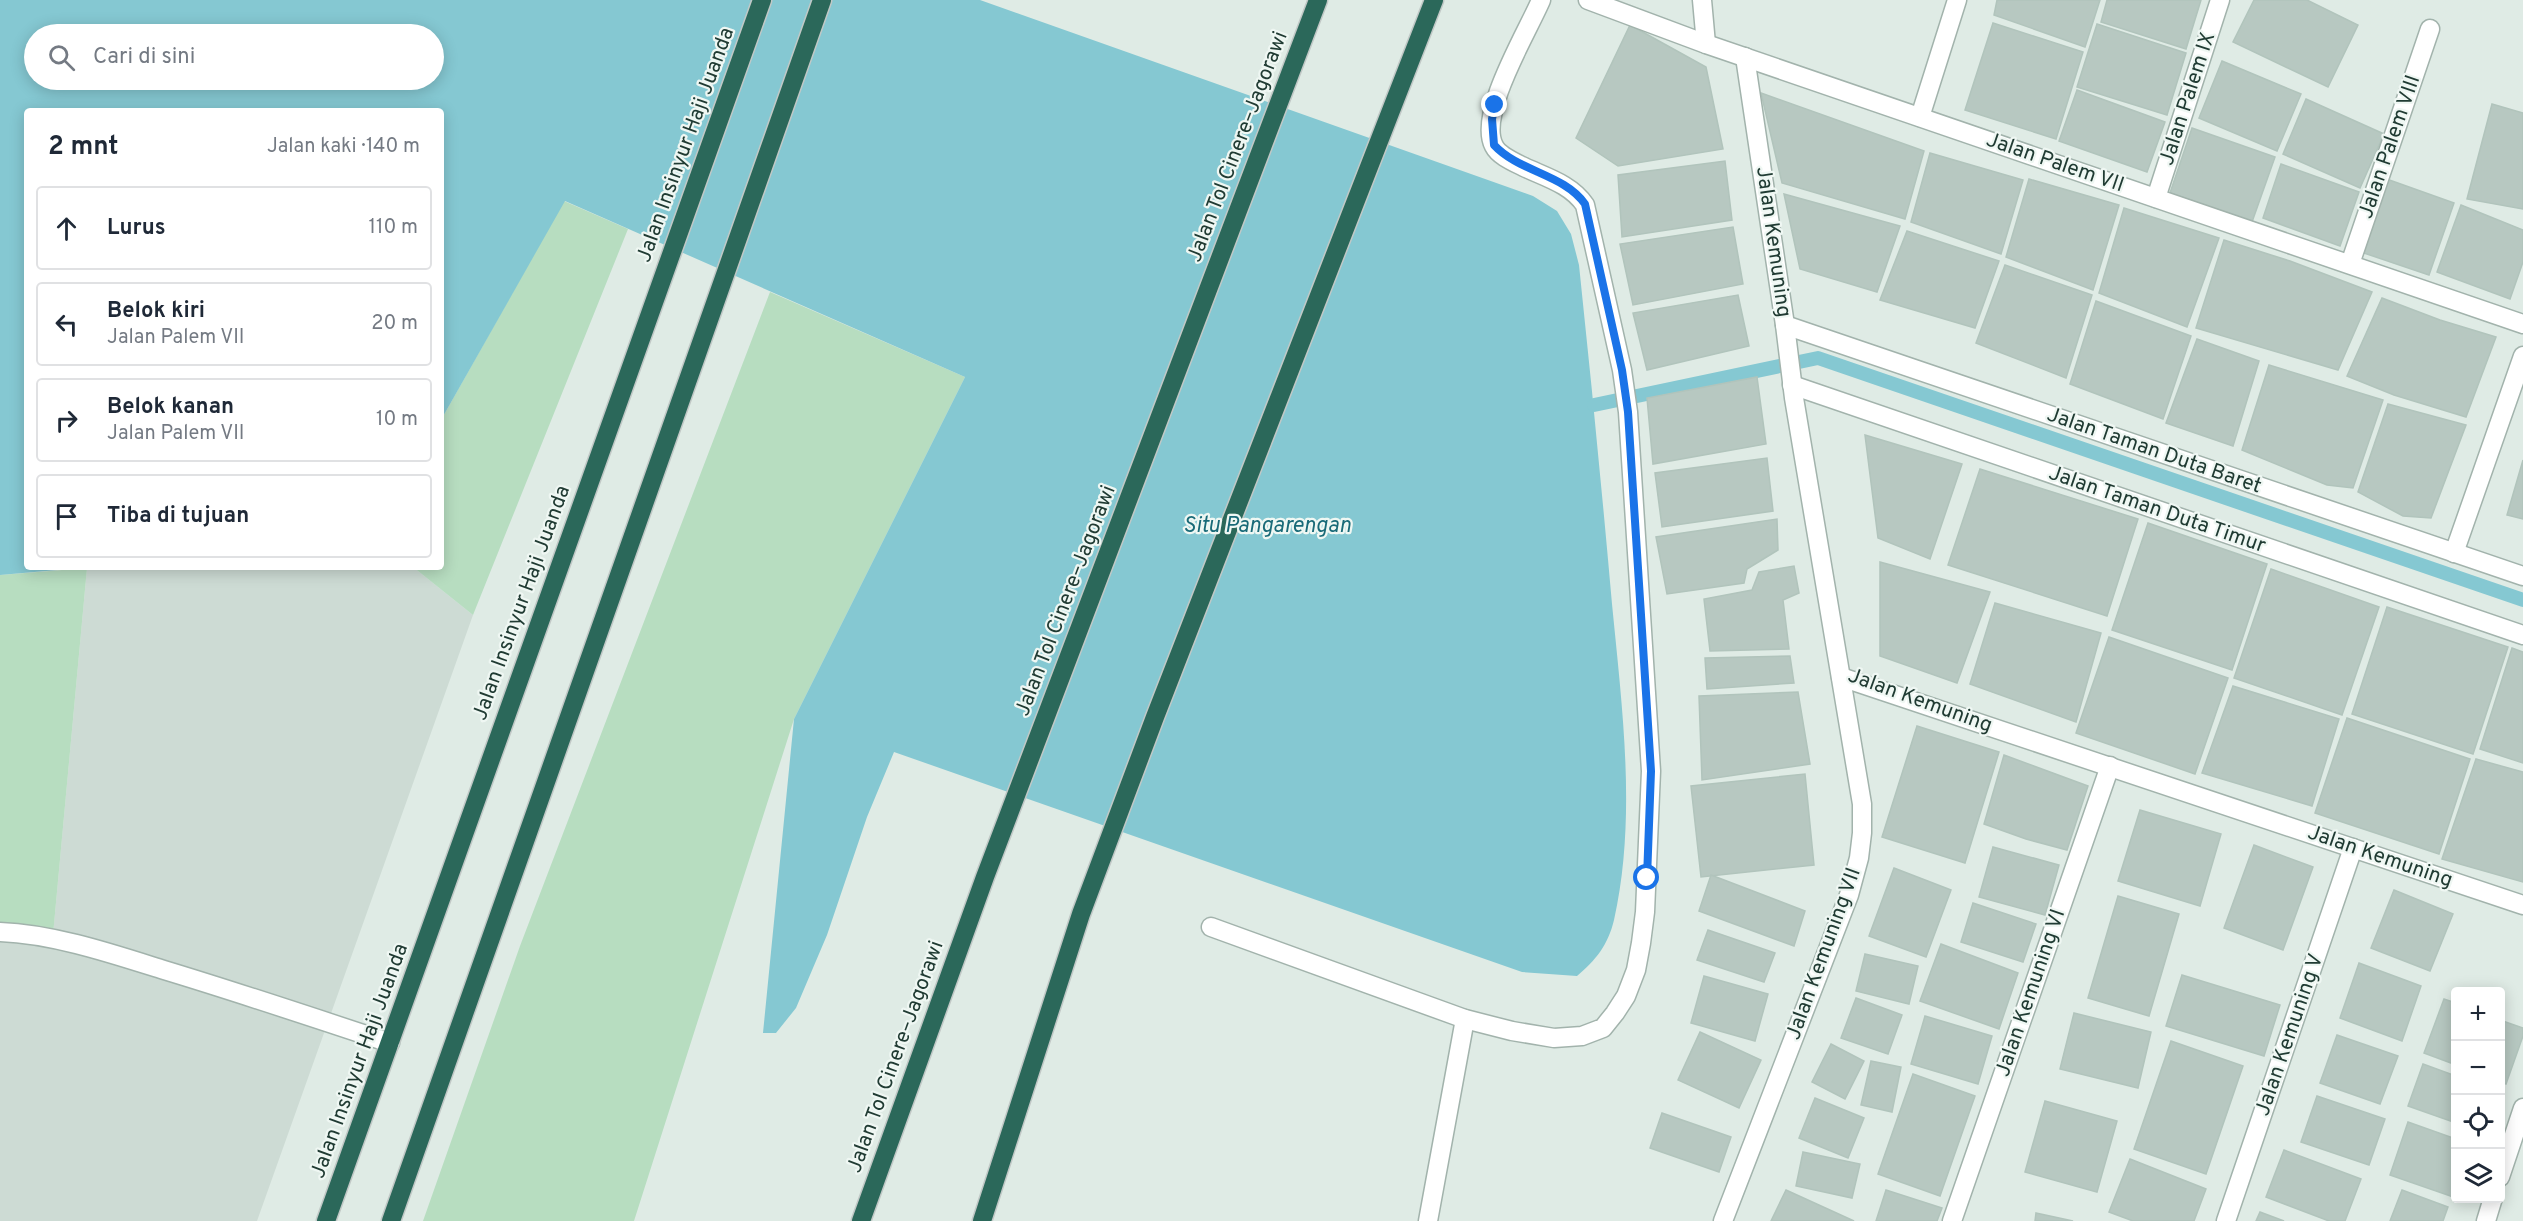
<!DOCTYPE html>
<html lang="id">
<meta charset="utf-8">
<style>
body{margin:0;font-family:Overpass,sans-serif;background:#f2f2f3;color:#1f2937}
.controls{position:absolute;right:18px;bottom:18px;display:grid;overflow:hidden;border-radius:6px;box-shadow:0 3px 15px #0003}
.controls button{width:54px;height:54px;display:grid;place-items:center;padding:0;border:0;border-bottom:2px solid #e0e1e3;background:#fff;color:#1f2937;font:30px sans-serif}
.stop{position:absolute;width:18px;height:18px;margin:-14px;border:4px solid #1a73e8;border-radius:50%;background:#fff}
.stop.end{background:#1a73e8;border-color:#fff;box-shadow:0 2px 6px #0008}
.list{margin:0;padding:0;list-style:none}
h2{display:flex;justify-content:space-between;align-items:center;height:78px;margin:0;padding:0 24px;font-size:26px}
h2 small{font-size:20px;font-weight:400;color:#747a83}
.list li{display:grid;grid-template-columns:39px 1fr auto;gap:18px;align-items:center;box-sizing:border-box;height:84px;margin:0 12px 12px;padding:0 12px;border:2px solid #e0e1e3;border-radius:6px}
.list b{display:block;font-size:22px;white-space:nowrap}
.list p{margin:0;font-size:20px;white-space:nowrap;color:#747a83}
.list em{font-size:20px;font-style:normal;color:#747a83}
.icon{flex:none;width:33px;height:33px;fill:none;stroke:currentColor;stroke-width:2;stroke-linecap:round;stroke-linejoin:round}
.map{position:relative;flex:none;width:2523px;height:1221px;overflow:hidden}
.search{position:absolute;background:#fff;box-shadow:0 3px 15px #0003;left:24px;top:24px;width:420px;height:66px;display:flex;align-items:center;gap:15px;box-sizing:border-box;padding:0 21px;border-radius:33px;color:#747a83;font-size:22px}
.panel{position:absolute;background:#fff;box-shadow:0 3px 15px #0003;left:24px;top:108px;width:420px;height:462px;border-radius:6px}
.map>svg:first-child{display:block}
.built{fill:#cddbd4}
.green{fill:#b7ddc0}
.water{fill:#85c8d2;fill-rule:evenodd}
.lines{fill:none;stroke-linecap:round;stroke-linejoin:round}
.stream{stroke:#85c8d2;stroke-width:14}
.building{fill:#b7c8c1;stroke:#b1c4bc;stroke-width:1.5}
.street-casing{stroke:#a2b3ac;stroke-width:21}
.highway-casing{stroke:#c1c8c6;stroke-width:21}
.street{stroke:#fff;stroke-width:18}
.highway{stroke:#2b685a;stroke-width:18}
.route{stroke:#1a73e8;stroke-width:8}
.labels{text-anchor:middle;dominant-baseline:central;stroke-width:4.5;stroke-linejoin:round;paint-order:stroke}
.street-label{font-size:21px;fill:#203b33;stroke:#eff7f3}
.water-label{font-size:22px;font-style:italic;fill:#196a78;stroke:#eff7f3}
</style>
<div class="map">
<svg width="2523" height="1221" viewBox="0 0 2523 1221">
<rect width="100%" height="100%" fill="#dfebe5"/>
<!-- built -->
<polygon class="built" points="413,567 473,615 257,1221 0,1221 0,934 53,935 87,568"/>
<!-- green -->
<g class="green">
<polygon points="564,201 628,229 473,615 413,567 441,567 441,420"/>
<polygon points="770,292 965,377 794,719 634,1221 423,1221 520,946"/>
<polygon points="87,568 53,935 0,934 0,575"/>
</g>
<!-- water -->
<path class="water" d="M0 0H980L1533 196 1557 211 1571 234 1579 265C1591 378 1602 491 1612 604 1622 707 1637 818 1614 920 1608 945 1596 960 1577 976L1522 972 894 752 867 817 827 935 796 1008 776 1033H763L794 719 965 377 565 201 441 420V111H27V567H92L0 575ZM34 34H434V80H34Z"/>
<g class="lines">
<!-- stream -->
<polyline class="stream" points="1594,405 1818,358 2523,600"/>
</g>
<!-- building -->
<g class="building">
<polygon points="1997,0 2100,0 2085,47 1994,15"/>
<polygon points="2107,0 2201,0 2186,49 2101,22"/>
<polygon points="2254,0 2307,0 2358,25 2328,87 2233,42"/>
<polygon points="1993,23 2083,52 2056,139 1965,110"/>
<polygon points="2097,24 2186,53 2167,115 2077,87"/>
<polygon points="1630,25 1706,67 1723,149 1618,166 1576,138"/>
<polygon points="2222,61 2301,94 2277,151 2199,118"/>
<polygon points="2077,90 2165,122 2147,172 2059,141"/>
<polygon points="1761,93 1924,151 1905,219 1782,183"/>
<polygon points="2306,99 2384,134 2360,188 2283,154"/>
<polygon points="2492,104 2523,113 2523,209 2467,199"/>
<polygon points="2192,128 2275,157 2252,222 2170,193"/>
<polygon points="1930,153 2023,180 2001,254 1911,222"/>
<polygon points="1725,161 1732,220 1622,237 1618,175"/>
<polygon points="2281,164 2359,192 2340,246 2263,218"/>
<polygon points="2381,177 2454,203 2429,275 2355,250"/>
<polygon points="2029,179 2119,205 2093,290 2006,257"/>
<polygon points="1784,194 1900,226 1877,292 1800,269"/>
<polygon points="2461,205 2523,230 2523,262 2510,299 2437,272"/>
<polygon points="2124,208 2219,238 2187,327 2099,293"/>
<polygon points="1733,227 1743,284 1633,305 1620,244"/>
<polygon points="1907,231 1999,261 1975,328 1880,300"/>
<polygon points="2224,240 2290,261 2372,292 2338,370 2196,328"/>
<polygon points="2005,265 2092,295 2066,378 1976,343"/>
<polygon points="1738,295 1749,346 1647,370 1633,313"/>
<polygon points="2382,298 2440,320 2496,337 2466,417 2394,395 2347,376"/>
<polygon points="2096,301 2191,336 2163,419 2070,384"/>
<polygon points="2197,339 2259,361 2233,446 2166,423"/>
<polygon points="2269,365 2383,400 2353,488 2327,485 2242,450"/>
<polygon points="1757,377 1766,444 1653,464 1647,398"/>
<polygon points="2388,404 2466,425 2431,518 2403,516 2358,492"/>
<polygon points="1865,435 1962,464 1930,559 1878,538"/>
<polygon points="1767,458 1773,511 1662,527 1655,473"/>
<polygon points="2523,460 2523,519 2507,515"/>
<polygon points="1980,469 2138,519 2107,616 1948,565"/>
<polygon points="1777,519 1778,550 1747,569 1744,583 1667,594 1656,537"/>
<polygon points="2148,523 2267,564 2232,670 2112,630"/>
<polygon points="1880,562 1990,592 1957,683 1880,656"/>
<polygon points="1794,566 1799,593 1783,600 1789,649 1710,651 1704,599 1752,590 1759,572"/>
<polygon points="2271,569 2379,607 2342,715 2234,678"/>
<polygon points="1995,603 2101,633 2076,722 1970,684"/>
<polygon points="2387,607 2508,647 2473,754 2352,714"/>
<polygon points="2109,637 2228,678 2195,774 2076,733"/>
<polygon points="2512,648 2523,652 2523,763 2480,749"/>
<polygon points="1790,656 1794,683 1707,689 1705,658"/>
<polygon points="2233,686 2339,719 2312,806 2202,773"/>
<polygon points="1798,692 1810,764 1702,780 1699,696"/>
<polygon points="2347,718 2470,759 2439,854 2315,813"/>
<polygon points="1917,726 1999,752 1965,863 1882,837"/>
<polygon points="2004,755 2088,786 2067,850 2026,839 1984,824"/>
<polygon points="2476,759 2523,772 2523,882 2442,859"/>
<polygon points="1805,774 1814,865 1701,877 1691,786"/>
<polygon points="2140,810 2221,834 2200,906 2118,881"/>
<polygon points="2254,845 2313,867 2283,950 2224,928"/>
<polygon points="1993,847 2059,865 2045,915 1979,897"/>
<polygon points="1894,868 1951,890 1926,957 1869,936"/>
<polygon points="1711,875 1805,911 1794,946 1699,911"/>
<polygon points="2394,890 2453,914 2430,971 2371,948"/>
<polygon points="2118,896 2179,914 2149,1016 2088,998"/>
<polygon points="1973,903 2036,924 2023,962 1961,942"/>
<polygon points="1708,930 1775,953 1764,982 1697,960"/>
<polygon points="1941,944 2018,973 1999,1029 1920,1001"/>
<polygon points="1865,954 1918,966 1909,1004 1856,991"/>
<polygon points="2359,963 2421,986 2402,1041 2340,1018"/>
<polygon points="2182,975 2280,1005 2264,1056 2166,1026"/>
<polygon points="1704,976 1768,994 1755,1041 1691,1023"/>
<polygon points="1856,998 1902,1015 1888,1054 1841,1038"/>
<polygon points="2444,999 2456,1003 2456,1065 2424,1053"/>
<polygon points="2074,1013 2151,1032 2138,1088 2060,1069"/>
<polygon points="1925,1016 1992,1036 1978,1084 1911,1064"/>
<polygon points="2500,1020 2523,1028 2523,1036 2506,1084 2500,1082"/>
<polygon points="1700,1032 1761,1060 1739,1108 1678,1080"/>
<polygon points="2337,1035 2398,1056 2380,1104 2320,1083"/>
<polygon points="2171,1041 2243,1066 2206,1174 2134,1149"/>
<polygon points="1831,1044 1864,1061 1845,1099 1812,1082"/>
<polygon points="1871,1061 1901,1067 1892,1112 1861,1105"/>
<polygon points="2423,1064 2456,1076 2456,1123 2408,1106"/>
<polygon points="1913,1074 1975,1096 1940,1196 1878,1174"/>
<polygon points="2317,1096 2385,1119 2369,1165 2301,1142"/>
<polygon points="1815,1098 1864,1118 1848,1158 1799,1138"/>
<polygon points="2045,1101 2117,1121 2097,1192 2025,1172"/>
<polygon points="1662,1113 1731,1137 1719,1172 1650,1148"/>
<polygon points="2408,1122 2456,1139 2456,1198 2390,1175"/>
<polygon points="2284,1150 2361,1179 2345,1221 2329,1221 2266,1197"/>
<polygon points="1803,1152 1860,1164 1852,1198 1796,1186"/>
<polygon points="2130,1159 2206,1189 2194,1221 2133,1221 2109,1212"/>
<polygon points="1786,1190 1854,1221 1771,1221"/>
<polygon points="1886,1190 1942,1208 1937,1221 1876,1221"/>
<polygon points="2402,1190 2448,1207 2443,1221 2390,1221"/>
<polygon points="2260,1212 2284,1221 2256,1221"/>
<polygon points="2036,1213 2073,1221 2035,1221"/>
</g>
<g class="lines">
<defs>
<g id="street">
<polyline points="1588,0 1706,44 2523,324"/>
<polyline points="1702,0 1706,44"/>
<polyline points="1920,117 1957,0"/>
<polyline points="2156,198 2220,0"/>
<polyline points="2350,264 2430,29"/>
<polyline points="1785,325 2523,576"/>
<polyline points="1792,385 2523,635"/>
<polyline points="2454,553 2523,356"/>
<polyline points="1841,677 2523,905"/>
<path d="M1211 927 1465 1019 1512 1031 1554 1038 1582 1036 1603 1028 1615 1013 1626 996 1636 970 1641 943 1645 912 1651 771 1628 412 1622 370 1585 205C1571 184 1545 177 1524 167 1514 162 1499 156 1494 146 1477 114 1528 31 1541 0"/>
<path d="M0 932C54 934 113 954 164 970 240 993 315 1018 390 1043"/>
<polyline points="2500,1177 2523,1108"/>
<polyline points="1428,1221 1465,1019"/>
<polyline points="1723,1221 1849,895 1859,858 1862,833 1862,804 1794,398 1785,325 1745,57"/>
<polyline points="1952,1221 2110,766"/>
<polyline points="2226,1221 2353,848"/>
<polyline points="2486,1221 2493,1198"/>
</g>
<g id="highway">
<polyline points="326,1221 762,0"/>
<polyline points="391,1221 822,0"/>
<polyline points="861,1221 985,877 1318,0"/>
<polyline points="982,1221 1081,914 1155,717 1434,0"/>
</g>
</defs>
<!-- street casing -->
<use href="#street" class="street-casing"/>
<!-- highway casing -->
<use href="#highway" class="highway-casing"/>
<!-- street -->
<use href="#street" class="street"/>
<!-- highway -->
<use href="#highway" class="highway"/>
</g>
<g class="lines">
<!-- route -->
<path class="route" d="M1495 105 1492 119 1494 145C1519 172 1564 174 1585 204L1622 370 1628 412 1651 771 1647 878"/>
</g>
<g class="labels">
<!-- street labels -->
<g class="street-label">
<text transform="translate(2188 99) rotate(-72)">Jalan Palem IX</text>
<text transform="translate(686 145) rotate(-70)">Jalan Insinyur Haji Juanda</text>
<text transform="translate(1238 147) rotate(-69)">Jalan Tol Cinere–Jagorawi</text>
<text transform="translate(2390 147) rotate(-71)">Jalan Palem VIII</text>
<text transform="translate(2055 163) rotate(19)">Jalan Palem VII</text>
<text transform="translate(1773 242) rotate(82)">Jalan Kemuning</text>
<text transform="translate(2154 451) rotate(19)">Jalan Taman Duta Baret</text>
<text transform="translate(2157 510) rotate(19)">Jalan Taman Duta Timur</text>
<text transform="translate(1066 601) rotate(-69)">Jalan Tol Cinere–Jagorawi</text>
<text transform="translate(522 603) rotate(-70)">Jalan Insinyur Haji Juanda</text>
<text transform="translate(1920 701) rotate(20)">Jalan Kemuning</text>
<text transform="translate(2380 857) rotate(19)">Jalan Kemuning</text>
<text transform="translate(1824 954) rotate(-70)">Jalan Kemuning VII</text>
<text transform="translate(2031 993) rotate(-71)">Jalan Kemuning VI</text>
<text transform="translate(2290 1035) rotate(-71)">Jalan Kemuning V</text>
<text transform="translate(896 1057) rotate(-70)">Jalan Tol Cinere–Jagorawi</text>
<text transform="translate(360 1061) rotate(-70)">Jalan Insinyur Haji Juanda</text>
</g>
<!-- water labels -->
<g class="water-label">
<text x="1267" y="526">Situ Pangarengan</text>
</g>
</g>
</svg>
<div class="controls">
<button>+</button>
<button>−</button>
<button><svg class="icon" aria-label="locate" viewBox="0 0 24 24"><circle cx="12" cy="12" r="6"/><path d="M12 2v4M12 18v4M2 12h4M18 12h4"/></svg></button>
<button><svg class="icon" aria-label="layers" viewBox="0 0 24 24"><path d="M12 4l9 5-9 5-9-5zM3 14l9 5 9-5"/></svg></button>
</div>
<div class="stop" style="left:1647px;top:878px"></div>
<div class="stop end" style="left:1495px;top:105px"></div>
<div class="search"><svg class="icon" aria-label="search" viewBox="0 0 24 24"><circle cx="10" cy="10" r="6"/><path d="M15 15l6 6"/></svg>Cari di sini</div>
<section class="panel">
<h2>2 mnt<small>Jalan kaki · 140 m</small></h2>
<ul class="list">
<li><svg class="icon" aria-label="ahead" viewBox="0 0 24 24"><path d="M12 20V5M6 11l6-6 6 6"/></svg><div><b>Lurus</b></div><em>110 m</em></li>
<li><svg class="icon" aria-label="left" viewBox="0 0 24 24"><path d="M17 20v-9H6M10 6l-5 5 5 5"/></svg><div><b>Belok kiri</b><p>Jalan Palem VII</p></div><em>20 m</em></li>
<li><svg class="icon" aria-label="right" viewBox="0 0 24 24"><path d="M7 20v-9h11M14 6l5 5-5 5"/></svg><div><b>Belok kanan</b><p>Jalan Palem VII</p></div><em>10 m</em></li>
<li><svg class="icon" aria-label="arrive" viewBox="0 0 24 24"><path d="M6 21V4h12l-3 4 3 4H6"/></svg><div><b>Tiba di tujuan</b></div></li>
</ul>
</section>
</div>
